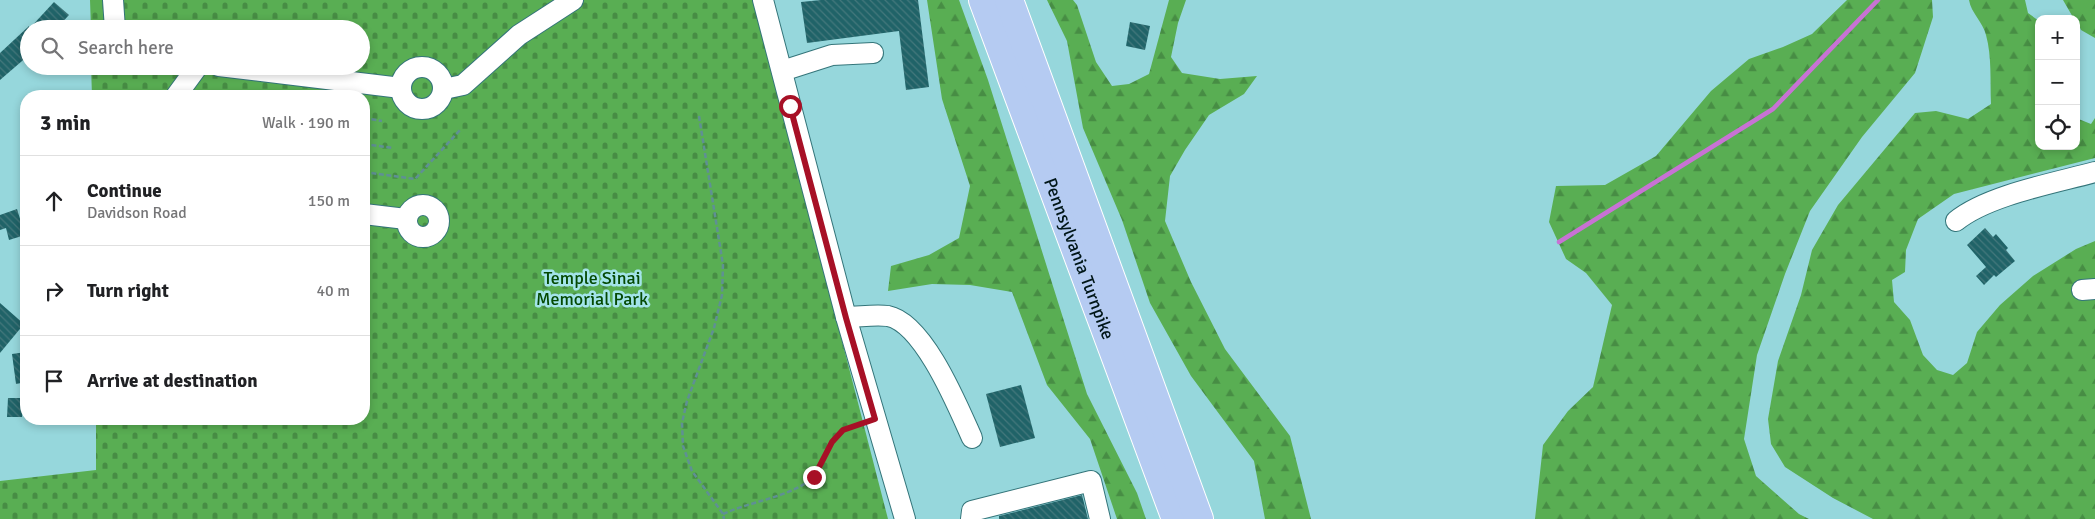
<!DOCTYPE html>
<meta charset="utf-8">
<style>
body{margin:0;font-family:Signika,sans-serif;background:#f2f2f2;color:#202124}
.controls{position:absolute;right:15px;top:15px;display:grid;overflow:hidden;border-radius:10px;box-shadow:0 2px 8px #0003}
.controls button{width:45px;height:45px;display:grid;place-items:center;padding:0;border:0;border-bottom:1px solid #e0e0e0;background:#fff;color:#202124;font:25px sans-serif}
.stop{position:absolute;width:15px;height:15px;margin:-11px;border:4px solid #a71026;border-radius:50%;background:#fff}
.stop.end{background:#a71026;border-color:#fff;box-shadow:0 1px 5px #0008}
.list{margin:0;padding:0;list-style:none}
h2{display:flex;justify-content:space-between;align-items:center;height:65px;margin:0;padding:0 20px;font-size:21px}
h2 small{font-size:16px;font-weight:400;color:#757577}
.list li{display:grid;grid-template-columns:32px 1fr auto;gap:15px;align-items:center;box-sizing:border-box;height:90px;padding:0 20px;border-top:1px solid #e0e0e0}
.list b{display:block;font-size:19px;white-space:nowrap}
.list p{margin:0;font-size:16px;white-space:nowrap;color:#757577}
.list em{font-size:16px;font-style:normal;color:#757577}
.icon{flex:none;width:28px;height:28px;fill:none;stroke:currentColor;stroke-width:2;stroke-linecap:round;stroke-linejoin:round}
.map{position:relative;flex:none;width:2095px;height:519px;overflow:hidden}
.search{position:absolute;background:#fff;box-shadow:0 2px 8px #0003;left:20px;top:20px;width:350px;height:55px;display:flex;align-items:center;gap:12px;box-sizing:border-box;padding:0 18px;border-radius:28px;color:#757577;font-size:19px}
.panel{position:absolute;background:#fff;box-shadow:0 2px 8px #0003;left:20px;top:90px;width:350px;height:335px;border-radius:20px}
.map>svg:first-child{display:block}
.forest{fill:url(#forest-firs)}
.cemetery{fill:url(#cemetery-stones)}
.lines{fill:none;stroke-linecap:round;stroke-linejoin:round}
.stream{stroke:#c872d4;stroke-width:4.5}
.building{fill:url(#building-back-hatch)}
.minor-casing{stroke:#34757a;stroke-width:22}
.highway-casing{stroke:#fff;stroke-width:30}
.path{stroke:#5f9094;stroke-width:2.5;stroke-dasharray:5 2.5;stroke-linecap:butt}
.minor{stroke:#fff;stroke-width:20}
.highway{stroke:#b5cbf2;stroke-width:28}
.route{stroke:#a71026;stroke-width:6}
.labels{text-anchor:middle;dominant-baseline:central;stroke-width:5;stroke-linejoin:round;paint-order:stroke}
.street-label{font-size:18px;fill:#001618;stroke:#a3e4e9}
.park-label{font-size:18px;fill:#044902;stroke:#a3e4e9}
</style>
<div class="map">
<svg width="2095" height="519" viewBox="0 0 2095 519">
<defs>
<pattern id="forest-firs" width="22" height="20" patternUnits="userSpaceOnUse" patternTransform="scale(1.25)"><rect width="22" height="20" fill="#59ae53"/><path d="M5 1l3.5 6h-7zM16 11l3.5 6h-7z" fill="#478d44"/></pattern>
<pattern id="cemetery-stones" width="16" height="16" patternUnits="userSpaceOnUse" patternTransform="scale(1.25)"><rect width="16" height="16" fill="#59ae53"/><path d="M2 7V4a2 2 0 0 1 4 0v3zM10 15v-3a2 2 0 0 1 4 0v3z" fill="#478d44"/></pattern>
<pattern id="building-back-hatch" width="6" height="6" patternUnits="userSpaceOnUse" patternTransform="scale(1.25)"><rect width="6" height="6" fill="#206368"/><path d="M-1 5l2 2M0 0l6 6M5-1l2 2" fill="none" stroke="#44787c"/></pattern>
</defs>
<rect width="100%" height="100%" fill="#96d7dc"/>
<!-- forest -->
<g class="forest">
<polygon points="927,0 959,0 988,80 1087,394 1137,493 1146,519 1117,519 1090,439 1047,385 1012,292 970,285 932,284 888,291 891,266 929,255 959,238 970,186 942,99"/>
<polygon points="1047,0 1073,0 1077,5 1096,62 1112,86 1129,84 1149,74 1169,0 1186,0 1178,23 1171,57 1182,73 1220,79 1257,76 1244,94 1209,115 1185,150 1170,176 1165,221 1191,282 1225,349 1290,436 1311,519 1265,519 1254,461 1191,376 1150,303 1122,220 1083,128 1067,41"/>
<polygon points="1847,0 1932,0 1933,17 1915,73 1862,137 1810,211 1785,274 1757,355 1744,439 1756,476 1799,514 1809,519 1535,519 1543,445 1568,411 1593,387 1612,305 1586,273 1566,259 1549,222 1556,186 1605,185 1656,156 1711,91 1749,59 1783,47 1812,34"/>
<path d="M1969 0H2025L2028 13 2039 21V146H2076V118L2091 124 2095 118V158L1954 194 1918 219 1906 250 1905 272 1892 280 1894 302 1910 320 1923 355 1937 370 1953 375 1967 363 1977 332 2000 305 2033 276 2076 249 2095 241V519H1873L1833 498 1785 467 1771 444 1768 419 1778 361 1801 295 1812 250 1838 205 1915 113 1936 111 1968 119 1991 104C1990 81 1992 57 1986 35 1983 22 1971 13 1969 0Z"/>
<polygon points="2063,0 2095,0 2095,38 2081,30 2076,19 2074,19"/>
</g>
<!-- cemetery -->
<polygon class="cemetery" points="90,0 754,0 888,519 0,519 0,481 96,470 96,419 364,419 364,96 92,96 91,66 361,66 361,29 91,29"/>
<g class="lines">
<!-- stream -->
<polyline class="stream" points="1559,242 1773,109 1878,0"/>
</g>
<!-- building -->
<g class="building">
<polygon points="821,0 918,0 929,87 906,90 899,31 807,43 801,2"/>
<polygon points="54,2 69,15 56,29 29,29"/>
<polygon points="1130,22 1150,26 1145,50 1126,46"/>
<polygon points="29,26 29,55 0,80 0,53"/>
<polygon points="17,209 25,235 9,240 6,228 0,230 0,215"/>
<polygon points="1985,228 1993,237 1996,234 2008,248 2006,250 2015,261 1996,277 1994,275 1984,285 1976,276 1986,267 1967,245"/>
<polygon points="0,303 24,324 0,353"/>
<polygon points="26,352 26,382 16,384 12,354"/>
<polygon points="1021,385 1035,438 1000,447 986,394"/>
<polygon points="8,398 23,398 22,417 7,417"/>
<polygon points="1082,495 1088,519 999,519 999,516"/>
</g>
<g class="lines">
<defs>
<g id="minor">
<polyline points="113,0 115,29"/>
<polyline points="763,0 846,317 905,519"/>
<polyline points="219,66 401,88"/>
<circle cx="422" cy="88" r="21"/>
<polyline points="782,71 832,55 873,53"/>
<polyline points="444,89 463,85 519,35 573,0"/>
<polyline points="176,96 198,66"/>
<circle cx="423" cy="221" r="16"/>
<polyline points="364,214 406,219"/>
<path d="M1956 221C1988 195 2055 183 2095 172"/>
<polyline points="2082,290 2095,289"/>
<path d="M846 317C859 317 875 314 888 316 924 323 958 407 972 438"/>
<polyline points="971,519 972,511 1091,481 1100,519"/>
</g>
<g id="highway">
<path id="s1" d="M983 0 1176 519"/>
<polyline points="1009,0 1199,519"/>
</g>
</defs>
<!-- minor casing -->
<use href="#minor" class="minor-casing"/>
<!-- highway casing -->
<use href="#highway" class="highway-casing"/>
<!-- path -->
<g class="path">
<polyline points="699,116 723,265 722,295 714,328 687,401 682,423 683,446 692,471 723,514 724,519"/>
<polyline points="364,118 382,121"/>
<polyline points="364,144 393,148"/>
<polyline points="364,172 415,179 461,129"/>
<path d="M723 514C752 501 786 498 812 479 816 475 818 471 820 466 832 442 833 433 860 424"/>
</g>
<!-- minor -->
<use href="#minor" class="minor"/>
<!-- highway -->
<use href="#highway" class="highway"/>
</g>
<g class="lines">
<!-- route -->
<polyline class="route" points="790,106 846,318 875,419 843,430 832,442 814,477"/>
</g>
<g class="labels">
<!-- street labels -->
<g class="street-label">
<text stroke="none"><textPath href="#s1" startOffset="276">Pennsylvania Turnpike</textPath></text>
</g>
<!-- park labels -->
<g class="park-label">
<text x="592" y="278">Temple Sinai<tspan x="592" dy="21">Memorial Park</tspan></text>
</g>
</g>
</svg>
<div class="controls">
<button>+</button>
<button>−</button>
<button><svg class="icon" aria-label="locate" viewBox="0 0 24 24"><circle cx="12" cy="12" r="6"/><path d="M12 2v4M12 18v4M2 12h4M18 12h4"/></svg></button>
</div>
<div class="stop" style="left:790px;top:106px"></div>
<div class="stop end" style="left:814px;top:477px"></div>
<div class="search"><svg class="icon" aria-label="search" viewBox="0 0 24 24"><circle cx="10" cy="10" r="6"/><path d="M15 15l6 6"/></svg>Search here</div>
<section class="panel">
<h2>3 min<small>Walk · 190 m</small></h2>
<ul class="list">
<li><svg class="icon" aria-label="ahead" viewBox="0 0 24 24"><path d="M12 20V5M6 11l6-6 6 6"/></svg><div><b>Continue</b><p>Davidson Road</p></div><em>150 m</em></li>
<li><svg class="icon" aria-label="right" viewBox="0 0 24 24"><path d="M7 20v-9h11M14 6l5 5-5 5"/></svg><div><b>Turn right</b></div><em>40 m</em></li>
<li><svg class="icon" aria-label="arrive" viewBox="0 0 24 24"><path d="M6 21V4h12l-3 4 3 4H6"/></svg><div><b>Arrive at destination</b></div></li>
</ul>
</section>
</div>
